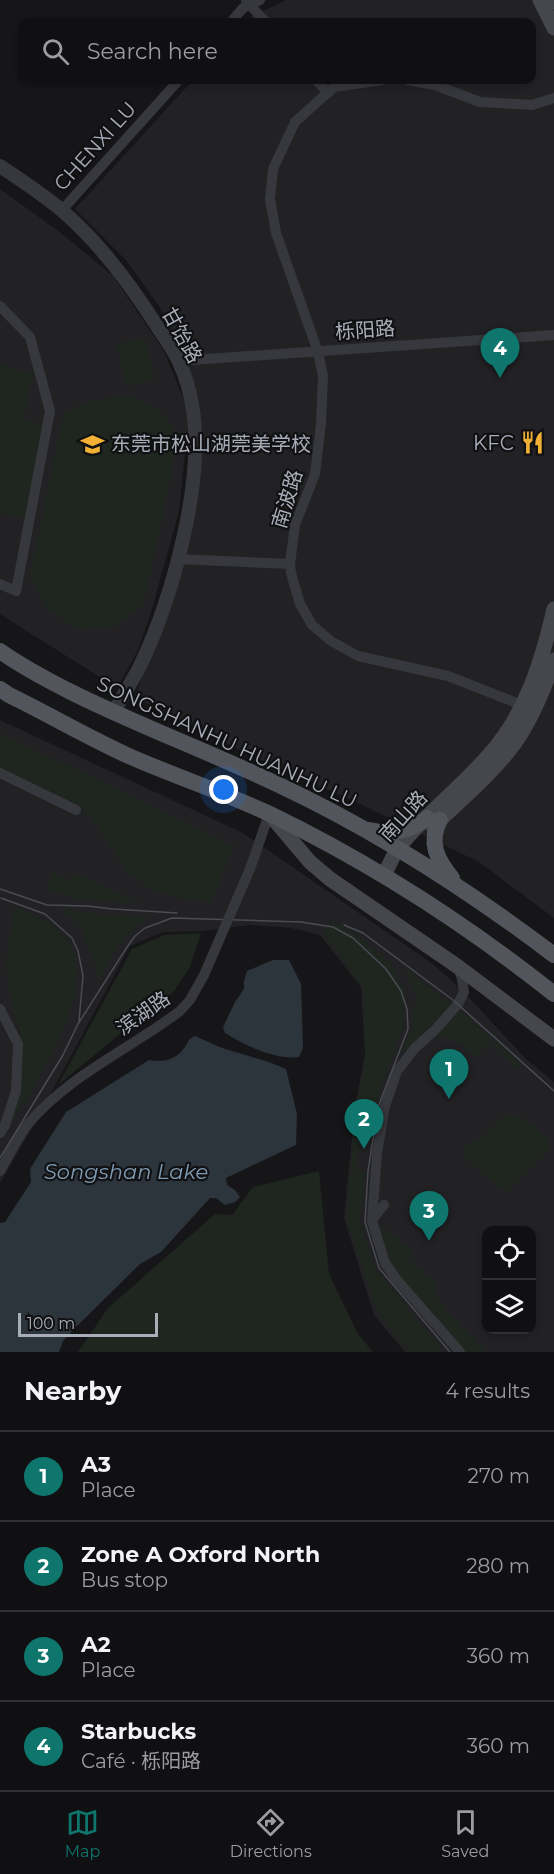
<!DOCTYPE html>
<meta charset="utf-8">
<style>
body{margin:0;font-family:Montserrat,"Noto Sans SC",sans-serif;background:#19191b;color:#f1f3f6}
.controls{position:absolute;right:18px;bottom:18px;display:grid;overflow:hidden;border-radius:12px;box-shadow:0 3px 9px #0003}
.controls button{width:54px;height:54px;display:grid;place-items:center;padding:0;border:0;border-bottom:2px solid #303032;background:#101012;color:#f1f3f6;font:30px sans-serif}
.scale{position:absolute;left:18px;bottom:15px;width:140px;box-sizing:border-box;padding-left:6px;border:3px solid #a8adb8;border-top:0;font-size:16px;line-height:21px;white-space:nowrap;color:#a8adb8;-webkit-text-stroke:4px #111113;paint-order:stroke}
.you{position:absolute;left:224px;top:790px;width:21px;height:21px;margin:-15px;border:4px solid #fff;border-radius:50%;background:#1a73e8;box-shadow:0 0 0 9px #1a73e833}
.badge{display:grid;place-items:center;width:39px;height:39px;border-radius:50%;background:#0f766e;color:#fff;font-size:20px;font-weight:700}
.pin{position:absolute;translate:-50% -50px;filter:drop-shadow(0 2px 3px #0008)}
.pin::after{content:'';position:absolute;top:32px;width:21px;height:18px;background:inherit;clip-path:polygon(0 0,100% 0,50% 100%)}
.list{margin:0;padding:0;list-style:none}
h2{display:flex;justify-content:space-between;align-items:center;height:78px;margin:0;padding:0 24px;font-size:26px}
h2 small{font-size:20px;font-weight:400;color:#9c9d9f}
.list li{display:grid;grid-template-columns:39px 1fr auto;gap:18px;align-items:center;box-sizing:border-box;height:90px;padding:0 24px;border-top:2px solid #303032}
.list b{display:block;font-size:22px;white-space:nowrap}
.list p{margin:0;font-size:20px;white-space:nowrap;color:#9c9d9f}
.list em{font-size:20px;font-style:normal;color:#9c9d9f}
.icon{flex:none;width:33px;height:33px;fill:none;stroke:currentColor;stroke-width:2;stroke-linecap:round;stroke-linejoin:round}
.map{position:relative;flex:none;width:554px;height:1352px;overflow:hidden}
.search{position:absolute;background:#101012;box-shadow:0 3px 9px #0003;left:18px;right:18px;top:18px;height:66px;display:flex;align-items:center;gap:15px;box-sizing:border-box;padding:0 21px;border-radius:12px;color:#9c9d9f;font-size:22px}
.sheet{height:438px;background:#101012}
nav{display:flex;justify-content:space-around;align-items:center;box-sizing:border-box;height:84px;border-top:2px solid #303032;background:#101012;font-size:16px;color:#9c9d9f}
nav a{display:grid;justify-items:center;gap:3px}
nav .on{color:#0f766e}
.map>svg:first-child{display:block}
.built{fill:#222225;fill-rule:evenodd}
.green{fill:#1e261f}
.water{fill:#2c353c}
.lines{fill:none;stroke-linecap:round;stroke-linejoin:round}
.minor{stroke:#37383d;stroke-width:10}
.tertiary{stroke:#37383d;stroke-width:14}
.secondary{stroke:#45474d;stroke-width:15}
.primary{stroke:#53555c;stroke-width:16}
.tram{stroke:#4a4c52;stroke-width:1.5}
.minor-bridge{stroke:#37383d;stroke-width:10}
.labels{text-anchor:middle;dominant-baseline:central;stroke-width:4.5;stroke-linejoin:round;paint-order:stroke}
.street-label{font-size:20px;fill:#a8adb8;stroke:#111113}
.poi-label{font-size:20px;fill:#a8adb8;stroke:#111113;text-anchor:end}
.water-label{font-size:21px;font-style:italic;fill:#7f9bb3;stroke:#111113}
</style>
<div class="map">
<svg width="554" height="1352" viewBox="0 0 554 1352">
<rect width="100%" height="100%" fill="#161618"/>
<!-- built -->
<g class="built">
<polygon points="287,0 554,0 554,918 479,862 354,801 252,756 134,697 165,622 187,551 198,493 204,439 194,382 161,309 126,260 75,209 193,80 532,80 532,22 246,22 252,16"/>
<polygon points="0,189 61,233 113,276 164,351 184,400 188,426 179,511 152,609 138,650 117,688 0,614"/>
<path d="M0 720 243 833 433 964 464 992 525 1058 554 1082V1352H405L374 1315 344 1218 355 1107 365 1053 361 987 320 935 291 928 250 925 203 931 163 932 130 946 36 1121 0 1183ZM486 1230H532V1330H486Z"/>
</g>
<!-- green -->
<g class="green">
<polygon points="145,337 155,381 126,386 117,344"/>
<polygon points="0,365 33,373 23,420 45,425 25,518 0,513"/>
<polygon points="130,395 160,410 179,436 144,603 117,626 78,630 50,610 29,578 64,412 96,400"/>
<polygon points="0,733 234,846 211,902 173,897 149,888 127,871 91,817 81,806 0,768"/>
<path d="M52 872 69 881 74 873 142 903C110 903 76 902 46 889Z"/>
<path d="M14 907C30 914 50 920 61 934 67 940 76 954 77 962 82 1016 36 1082 10 1127L20 1092 23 1043 11 1001 6 963Z"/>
<path d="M61 909 96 914 149 916C121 936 114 952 99 982L92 953 79 925Z"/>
<polygon points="332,920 356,934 392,965 405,994 403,1027 375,1104 371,1123 362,1124 356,1171 365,1173 360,1221 375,1268 443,1352 411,1352 378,1314 346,1218 357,1104 366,1053 363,987 324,934"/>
<polygon points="201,933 189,969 174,991 159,1006 127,1028 58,1085 132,949 164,935"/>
<polygon points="404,967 451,1005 421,1037 402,1053 411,1029 416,994"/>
<polygon points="460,1010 520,1064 516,1068 490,1043 475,1057 456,1039 433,1037"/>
<path d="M511 1113C523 1117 546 1134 550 1145L548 1151 505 1193 463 1155 464 1148 481 1137 504 1116Z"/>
<polygon points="319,1171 329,1274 358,1334 373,1352 78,1352 108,1308 215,1214 232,1215 253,1187"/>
<polygon points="379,1224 412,1250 408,1258 439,1286 433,1295 486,1352 465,1352 402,1279 390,1261"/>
</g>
<!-- water -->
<g class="water">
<path d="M273 960H289L301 984 303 1048 299 1057C275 1060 246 1046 225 1033L223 1027 235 1002 244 989V981L247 971Z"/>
<path d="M195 1036 222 1048 269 1062 286 1069 297 1114 296 1145 226 1178 227 1185 235 1190 240 1197 235 1202 225 1205 216 1198H210L161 1252 140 1264 75 1328 63 1341 59 1352H0V1223L5 1222 31 1182 30 1169 66 1112 149 1060C163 1063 176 1060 185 1047 189 1041 188 1039 195 1036Z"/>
</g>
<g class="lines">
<!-- minor -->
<g class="minor">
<polyline points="246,1 266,22"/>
<polyline points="231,22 243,8 260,0"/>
<polyline points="316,80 328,93"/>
<polyline points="383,80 334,87 295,122 273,169 270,199 276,233 318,352 323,376 321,424 315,474 295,525 290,564 291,573 300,604 312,625 331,641 358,656 448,676 522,705"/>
<polyline points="407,80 435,85 480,102 532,105 554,98"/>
<polyline points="62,210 179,80"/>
<polyline points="0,306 30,337 50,411 16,591 0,584"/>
<polyline points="178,361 554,335"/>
<polyline points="177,559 290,564"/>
<polyline points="0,773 76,810"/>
<polyline points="250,869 269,814"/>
<polyline points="458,967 462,979 464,992 458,1004 435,1030 415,1048 397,1071 385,1106 377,1153 372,1221 385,1263 397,1280 460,1352"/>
<polyline points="0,1009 18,1044 16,1091 5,1125 0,1133"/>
<path d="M0 1171C9 1156 17 1138 28 1124 69 1075 130 1049 180 1011L190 1000 204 975"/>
<polyline points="372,1220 384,1205"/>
</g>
<!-- tertiary -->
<path class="tertiary" d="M0 166C22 181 46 196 66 214 101 245 130 284 155 323 163 336 173 348 179 362 185 375 190 391 192 405 206 479 172 599 140 666 132 682 122 697 113 713"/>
<!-- secondary -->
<g class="secondary">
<polyline points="540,0 554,28"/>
<polyline points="553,0 554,2"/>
<polyline points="271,816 310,862 330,879 457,966 554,1039"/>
<path d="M433 827C460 800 491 775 514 744 532 719 544 689 554 660"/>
<path d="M384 875C389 866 393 855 399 847 426 814 461 787 489 755 526 714 542 661 554 609"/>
</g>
<!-- primary -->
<g class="primary">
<path d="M0 651C24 668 49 681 75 694 142 727 212 753 279 785 377 831 468 890 554 955"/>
<path d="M0 689 9 695C50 715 89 738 131 757 177 777 225 793 270 814 371 863 466 924 554 994"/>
<path d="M440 820C428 842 437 860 452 878"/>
<path d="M369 830C391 835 409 832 427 818"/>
</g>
<!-- tram -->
<g class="tram">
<polyline points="0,889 47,905 87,906 113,909 177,913"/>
<polyline points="1,898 45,914 72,938 78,951 83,976 79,1021"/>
<polyline points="344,925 363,933 453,1000 554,1091"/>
<polyline points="0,1158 63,1055 78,1024 127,947 135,936 145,928 172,918 301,922 333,927 353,938 386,969 401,991 407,1009 408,1029 378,1107 368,1171 365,1222 379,1268 450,1352"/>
</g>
<!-- minor-bridge -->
<polyline class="minor-bridge" points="204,975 250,869"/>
</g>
<!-- icons -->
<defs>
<symbol id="restaurant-bare" viewBox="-9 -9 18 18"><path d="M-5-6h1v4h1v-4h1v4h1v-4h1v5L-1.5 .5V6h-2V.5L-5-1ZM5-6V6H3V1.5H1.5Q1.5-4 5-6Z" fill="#f2b134" stroke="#111113" stroke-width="2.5" paint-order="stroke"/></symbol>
<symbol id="school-bare" viewBox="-9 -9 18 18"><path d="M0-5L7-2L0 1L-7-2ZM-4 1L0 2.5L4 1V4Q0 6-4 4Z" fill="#f2b134" stroke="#111113" stroke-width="2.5" paint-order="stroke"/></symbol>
</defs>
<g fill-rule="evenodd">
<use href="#restaurant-bare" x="516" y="426" width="33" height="33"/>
<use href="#school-bare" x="76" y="428" width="33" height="33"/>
</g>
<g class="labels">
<!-- street labels -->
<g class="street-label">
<text transform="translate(95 146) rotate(-48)">CHENXI LU</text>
<text transform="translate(365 330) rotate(-4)">栎阳路</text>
<text transform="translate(182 335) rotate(61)">甘饴路</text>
<text transform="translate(287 499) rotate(-73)">南波路</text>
<text transform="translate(227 742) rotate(25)">SONGSHANHU HUANHU LU</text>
<text transform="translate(403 816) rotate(-48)">南山路</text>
<text transform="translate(143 1013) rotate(-35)">滨湖路</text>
</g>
<!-- poi labels -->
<g class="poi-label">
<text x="514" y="443">KFC</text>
<text x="111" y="444" text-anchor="start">东莞市松山湖莞美学校</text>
</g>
<!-- water labels -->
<g class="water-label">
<text x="126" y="1171">Songshan Lake</text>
</g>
</g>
</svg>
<div class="controls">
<button><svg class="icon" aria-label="locate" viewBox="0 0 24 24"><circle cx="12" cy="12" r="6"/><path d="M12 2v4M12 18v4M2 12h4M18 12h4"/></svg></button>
<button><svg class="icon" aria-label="layers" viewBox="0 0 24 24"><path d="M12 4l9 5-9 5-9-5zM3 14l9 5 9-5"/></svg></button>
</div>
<div class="scale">100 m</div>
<div class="you"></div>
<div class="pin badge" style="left:449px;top:1099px">1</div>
<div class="pin badge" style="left:364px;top:1149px">2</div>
<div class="pin badge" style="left:429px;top:1241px">3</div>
<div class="pin badge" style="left:500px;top:378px">4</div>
<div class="search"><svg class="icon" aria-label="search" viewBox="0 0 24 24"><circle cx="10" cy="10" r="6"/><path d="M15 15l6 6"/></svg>Search here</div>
</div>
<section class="sheet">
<h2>Nearby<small>4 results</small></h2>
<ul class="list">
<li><span class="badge">1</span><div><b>A3</b><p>Place</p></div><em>270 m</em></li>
<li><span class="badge">2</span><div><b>Zone A Oxford North</b><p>Bus stop</p></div><em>280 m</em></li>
<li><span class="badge">3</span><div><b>A2</b><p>Place</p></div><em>360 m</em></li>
<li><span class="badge">4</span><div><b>Starbucks</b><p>Café · 栎阳路</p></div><em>360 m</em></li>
</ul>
</section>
<nav>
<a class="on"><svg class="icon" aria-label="map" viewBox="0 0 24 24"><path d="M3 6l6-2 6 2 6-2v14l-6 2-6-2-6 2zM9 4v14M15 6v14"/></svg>Map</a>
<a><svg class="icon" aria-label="directions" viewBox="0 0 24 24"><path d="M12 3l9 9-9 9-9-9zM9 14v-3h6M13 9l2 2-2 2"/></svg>Directions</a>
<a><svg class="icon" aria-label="saved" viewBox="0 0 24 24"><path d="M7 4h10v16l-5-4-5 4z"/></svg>Saved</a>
</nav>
